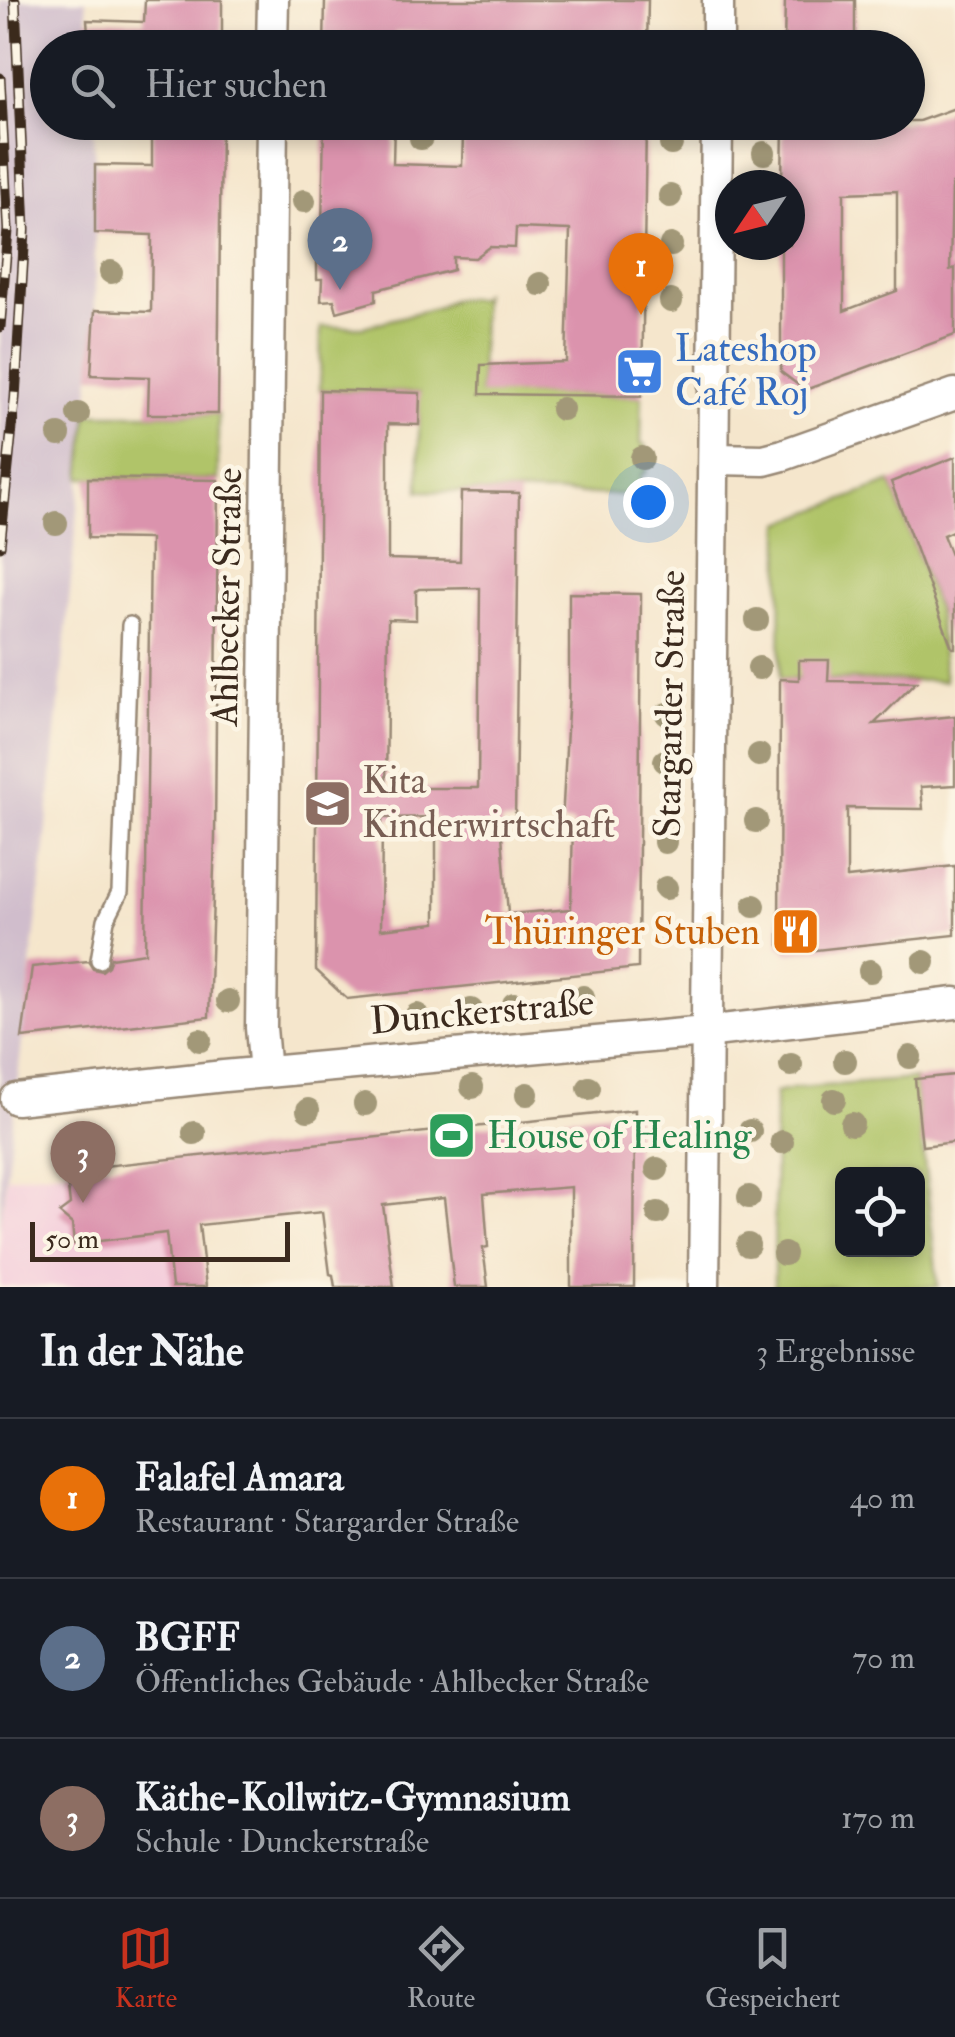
<!DOCTYPE html>
<html lang="de">
<meta charset="utf-8">
<style>
body{margin:0;font-family:"IM FELL Double Pica",serif;background:#242831;color:#f1f3f6}
.controls{position:absolute;right:30px;bottom:30px;display:grid;overflow:hidden;border-radius:15px;box-shadow:0 5px 15px #0003}
.controls button{width:90px;height:90px;display:grid;place-items:center;padding:0;border:0;border-bottom:2px solid #363941;background:#171b24;color:#f1f3f6;font:50px sans-serif}
.compass{position:absolute;left:715px;top:170px;width:90px;height:90px;border-radius:50%;background:#171b24;box-shadow:0 5px 15px #0003;rotate:235deg}
.scale{position:absolute;left:30px;bottom:25px;width:260px;box-sizing:border-box;padding-left:10px;border:5px solid #3b2a1e;border-top:0;font-size:28px;line-height:35px;white-space:nowrap;color:#3b2a1e;-webkit-text-stroke:8px #fcf5e5;paint-order:stroke}
.you{position:absolute;left:648px;top:502px;width:35px;height:35px;margin:-25px;border:8px solid #fff;border-radius:50%;background:#1a73e8;box-shadow:0 0 0 15px #1a73e833}
.badge{display:grid;place-items:center;width:65px;height:65px;border-radius:50%;background:#c8321e;color:#fff;font-size:32px;font-weight:700}
.pin{position:absolute;translate:-50% -82px;filter:drop-shadow(0 2px 5px #0008)}
.pin::after{content:'';position:absolute;top:52px;width:35px;height:30px;background:inherit;clip-path:polygon(0 0,100% 0,50% 100%)}
.list{margin:0;padding:0;list-style:none}
h2{display:flex;justify-content:space-between;align-items:center;height:130px;margin:0;padding:0 40px;font-size:42px}
h2 small{font-size:32px;font-weight:400;color:#9ea1a6}
.list li{display:grid;grid-template-columns:65px 1fr auto;gap:30px;align-items:center;box-sizing:border-box;height:160px;padding:0 40px;border-top:2px solid #363941}
.list b{display:block;font-size:38px;white-space:nowrap}
.list p{margin:0;font-size:32px;white-space:nowrap;color:#9ea1a6}
.list em{font-size:32px;font-style:normal;color:#9ea1a6}
.icon{flex:none;width:55px;height:55px;fill:none;stroke:currentColor;stroke-width:2;stroke-linecap:round;stroke-linejoin:round}
.map{position:relative;flex:none;width:955px;height:1287px;overflow:hidden}
.search{position:absolute;background:#171b24;box-shadow:0 5px 15px #0003;left:30px;right:30px;top:30px;height:110px;display:flex;align-items:center;gap:25px;box-sizing:border-box;padding:0 35px;border-radius:55px;color:#9ea1a6;font-size:38px}
.sheet{height:610px;background:#171b24}
nav{display:flex;justify-content:space-around;align-items:center;box-sizing:border-box;height:140px;border-top:2px solid #363941;background:#171b24;font-size:28px;color:#9ea1a6}
nav a{display:grid;justify-items:center;gap:5px}
nav .on{color:#c8321e}
.map>svg:first-child{display:block}
.built{fill:#f4cfdc}
.industrial{fill:#d0bdcc}
.green{fill:#b0c469;stroke:#767744;stroke-width:2.5;fill-rule:evenodd}
.building{fill:#db93ad;fill-rule:evenodd}
.lines{fill:none;stroke-linecap:round;stroke-linejoin:round}
.service-casing{stroke:#988875;stroke-width:20}
.minor-casing{stroke:#988875;stroke-width:35}
.service{stroke:#fff;stroke-width:15}
.minor{stroke:#fff;stroke-width:30}
.rail-casing{stroke:#3b2a1e;stroke-width:11}
.rail{stroke:#fcf5e5;stroke-width:8;stroke-dasharray:22;stroke-linecap:butt}
.tree{fill:#a29878}
.labels{text-anchor:middle;dominant-baseline:central;stroke-width:9;stroke-linejoin:round;paint-order:stroke}
.shop-label{font-size:38px;fill:#366cbe;stroke:#fcf5e5;text-anchor:start}
.street-label{font-size:38px;fill:#3b2a1e;stroke:#fcf5e5}
.education-label{font-size:38px;fill:#785e54;stroke:#fcf5e5;text-anchor:start}
.food-label{font-size:38px;fill:#c56008;stroke:#fcf5e5;text-anchor:end}
.leisure-label{font-size:38px;fill:#27864d;stroke:#fcf5e5;text-anchor:start}
</style>
<div class="map">
<svg width="955" height="1287" viewBox="0 0 955 1287">
<rect width="100%" height="100%" fill="#fcf5e5"/>
<filter id="ink" filterUnits="userSpaceOnUse"><feTurbulence type="fractalNoise" baseFrequency=".01" numOctaves="2"/><feDisplacementMap in="SourceGraphic" scale="20" xChannelSelector="R" yChannelSelector="G"/><feConvolveMatrix kernelMatrix="1 2 1 2 8 2 1 2 1" color-interpolation-filters="sRGB"/></filter>
<filter id="wash" filterUnits="userSpaceOnUse"><feTurbulence type="fractalNoise" baseFrequency=".0048" numOctaves="4" result="noise"/><feDisplacementMap in="SourceGraphic" scale="40" xChannelSelector="R" yChannelSelector="G"/><feGaussianBlur stdDeviation="2.25" result="paint"/><feColorMatrix in="noise" values="0 0 0 0 0 0 0 0 0 0 0 0 0 0 0 0 0 1.4 0 .05"/><feComposite in="paint" operator="in"/></filter>
<g filter="url(#wash)">
<rect width="100%" height="100%" fill="#f5e6cc"/>
<!-- built -->
<polygon class="built" points="158,1160 172,1287 0,1287 0,1230 7,1177"/>
<!-- industrial -->
<polygon class="industrial" points="0,0 86,0 89,47 48,48 48,122 93,123 95,165 95,310 91,375 45,847 0,1230"/>
<!-- green -->
<g class="green">
<path d="M482 294 480 393 642 396 641 444 646 445V473L641 474V495L419 491V393L320 390 321 327H363L439 307C457 294 462 301 479 298Z"/>
<polygon points="88,414 218,414 218,480 81,478"/>
<polygon points="891,482 937,609 945,681 780,679 781,523"/>
<path d="M915 1079 938 1287H774L775 1093 797 1088ZM842 1174H918V1250H842Z"/>
</g>
<g id="blocks">
<!-- building -->
<g class="building">
<polygon points="145,0 222,0 222,48 89,48 87,20 144,22"/>
<polygon points="325,0 648,0 647,48 583,48 583,32 527,31 527,48 466,48 466,32 395,32 395,48 324,48"/>
<polygon points="785,0 855,0 855,48 784,48"/>
<path d="M955 108V183L952 184 950 270 955 268V335L805 390 781 372V245H790V185H782L783 122H908V121H919ZM897 191V291L844 311V193Z"/>
<polygon points="152,122 221,122 218,414 148,414 149,377 91,375 95,310 151,312 152,235 95,233 95,165 152,166"/>
<polygon points="324,122 394,122 393,164 462,166 463,135 467,135 467,122 646,122 642,396 480,394 481,365 566,362 570,230 516,228 515,248 490,247 475,258 453,257 453,270 376,290 376,301 337,312 334,300 321,301 322,279 317,279 317,231 322,231"/>
<path d="M320 390 420 393 419 425 388 424V559L460 561 461 492 519 493 515 822H501L508 914 571 909 573 823H562L569 692V593L641 594 638 968 347 999 316 970ZM480 588 478 788H386L388 619 416 620V591L419 589ZM436 817V923L381 929 382 818Z"/>
<polygon points="955,457 955,530 943,535 955,565 955,648 952,648 891,482"/>
<polygon points="88,478 218,480 215,837 209,1017 22,1038 32,967 88,961 93,969 102,971 108,966 111,958 145,953 150,539 88,538"/>
<polygon points="799,660 829,660 828,681 916,682 874,724 955,716 955,785 921,787 923,809 847,808 847,878 955,866 955,935 788,953 779,945 780,679 799,680"/>
<polygon points="955,1075 955,1142 922,1146 915,1079"/>
<polygon points="635,1110 634,1287 571,1287 571,1187 484,1194 488,1247 483,1248 488,1287 454,1287 444,1198 383,1205 394,1287 335,1287 333,1275 330,1274 322,1212 199,1225 206,1287 172,1287 166,1233 74,1244 72,1224 59,1213 70,1205 66,1170"/>
</g>
</g>
</g>
<g filter="url(#ink)">
<use href="#blocks" fill-opacity="0" stroke="#988875" stroke-width="2.5"/>
<g class="lines">
<defs>
<polyline id="service" points="99,960 106,920 120,892 130,625"/>
<g id="minor">
<polyline points="272,48 273,0"/>
<polyline points="718,48 718,0"/>
<polyline points="715,459 764,460 783,455 955,394"/>
<polyline points="265,1072 261,1028 272,122"/>
<polyline points="16,1099 224,1076 705,1032 955,1003"/>
<polyline points="704,1287 717,122"/>
</g>
</defs>
<!-- service casing -->
<use href="#service" class="service-casing"/>
<!-- minor casing -->
<use href="#minor" class="minor-casing"/>
<!-- service -->
<use href="#service" class="service"/>
<!-- minor -->
<use href="#minor" class="minor"/>
<defs>
<g id="rail">
<polyline points="0,78 8,230 0,327"/>
<polyline points="0,546 15,398 25,230 15,0"/>
</g>
</defs>
<!-- rail casing -->
<use href="#rail" class="rail-casing"/>
<!-- rail -->
<use href="#rail" class="rail"/>
</g>
<!-- trees -->
<g class="tree">
<circle cx="421" cy="138" r="12"/>
<circle cx="671" cy="144" r="12"/>
<circle cx="764" cy="153" r="12"/>
<circle cx="670" cy="196" r="12"/>
<circle cx="304" cy="201" r="12"/>
<circle cx="671" cy="245" r="12"/>
<circle cx="111" cy="272" r="12"/>
<circle cx="540" cy="284" r="12"/>
<circle cx="671" cy="301" r="12"/>
<circle cx="562" cy="409" r="12"/>
<circle cx="78" cy="414" r="12"/>
<circle cx="59" cy="435" r="12"/>
<circle cx="642" cy="458" r="12"/>
<circle cx="56" cy="523" r="12"/>
<circle cx="757" cy="620" r="12"/>
<circle cx="759" cy="668" r="12"/>
<circle cx="667" cy="714" r="12"/>
<circle cx="759" cy="755" r="12"/>
<circle cx="665" cy="761" r="12"/>
<circle cx="756" cy="821" r="12"/>
<circle cx="665" cy="842" r="12"/>
<circle cx="666" cy="888" r="12"/>
<circle cx="754" cy="906" r="12"/>
<circle cx="924" cy="962" r="12"/>
<circle cx="870" cy="971" r="12"/>
<circle cx="583" cy="997" r="12"/>
<circle cx="228" cy="1001" r="12"/>
<circle cx="514" cy="1004" r="12"/>
<circle cx="471" cy="1010" r="12"/>
<circle cx="417" cy="1015" r="12"/>
<circle cx="200" cy="1040" r="12"/>
<circle cx="910" cy="1057" r="12"/>
<circle cx="845" cy="1061" r="12"/>
<circle cx="791" cy="1065" r="12"/>
<circle cx="472" cy="1087" r="12"/>
<circle cx="589" cy="1088" r="12"/>
<circle cx="527" cy="1094" r="12"/>
<circle cx="834" cy="1100" r="12"/>
<circle cx="365" cy="1104" r="12"/>
<circle cx="308" cy="1110" r="12"/>
<circle cx="852" cy="1124" r="12"/>
<circle cx="750" cy="1131" r="12"/>
<circle cx="194" cy="1133" r="12"/>
<circle cx="782" cy="1142" r="12"/>
<circle cx="71" cy="1146" r="12"/>
<circle cx="657" cy="1169" r="12"/>
<circle cx="749" cy="1197" r="12"/>
<circle cx="658" cy="1213" r="12"/>
<circle cx="748" cy="1245" r="12"/>
<circle cx="784" cy="1254" r="12"/>
</g>
</g>
<!-- icons -->
<defs>
<symbol id="supermarket-square" viewBox="-11 -11 22 22"><rect x="-9" y="-9" width="18" height="18" rx="4" fill="#3f7fe0" stroke="#fcf5e5"/><path d="M-6-5.5h2.5l.6 2H6L4.5 2H-2.5L-4.4-4H-6ZM-1.5 3.2a1.3 1.3 0 1 0 .1 0ZM3 3.2a1.3 1.3 0 1 0 .1 0Z" fill="#fff"/></symbol>
<symbol id="school-square" viewBox="-11 -11 22 22"><rect x="-9" y="-9" width="18" height="18" rx="4" fill="#8d6e63" stroke="#fcf5e5"/><path d="M0-5L7-2L0 1L-7-2ZM-4 1L0 2.5L4 1V4Q0 6-4 4Z" fill="#fff"/></symbol>
<symbol id="restaurant-square" viewBox="-11 -11 22 22"><rect x="-9" y="-9" width="18" height="18" rx="4" fill="#e8710a" stroke="#fcf5e5"/><path d="M-5-6h1v4h1v-4h1v4h1v-4h1v5L-1.5 .5V6h-2V.5L-5-1ZM5-6V6H3V1.5H1.5Q1.5-4 5-6Z" fill="#fff"/></symbol>
<symbol id="stadium-square" viewBox="-11 -11 22 22"><rect x="-9" y="-9" width="18" height="18" rx="4" fill="#2e9e5b" stroke="#fcf5e5"/><path d="M0-5a6.5 5 0 1 0 0 10a6.5 5 0 1 0 0-10ZM-3.5-1.8h7v3.6h-7Z" fill="#fff"/></symbol>
</defs>
<g fill-rule="evenodd">
<use href="#supermarket-square" x="612" y="344" width="55" height="55"/>
<use href="#school-square" x="300" y="776" width="55" height="55"/>
<use href="#restaurant-square" x="768" y="904" width="55" height="55"/>
<use href="#stadium-square" x="424" y="1108" width="55" height="55"/>
</g>
<g class="labels">
<!-- shop labels -->
<g class="shop-label">
<text x="675" y="349">Lateshop<tspan x="675" dy="44">Café Roj</tspan></text>
</g>
<!-- street labels -->
<g class="street-label">
<text transform="translate(227 597) rotate(-89)">Ahlbecker Straße</text>
<text transform="translate(670 704) rotate(-89)">Stargarder Straße</text>
<text transform="translate(482 1012) rotate(-5)">Dunckerstraße</text>
</g>
<!-- education labels -->
<g class="education-label">
<text x="362" y="781">Kita<tspan x="362" dy="44">Kinderwirtschaft</tspan></text>
</g>
<!-- food labels -->
<g class="food-label">
<text x="760" y="932">Thüringer Stuben</text>
</g>
<!-- leisure labels -->
<g class="leisure-label">
<text x="487" y="1136">House of Healing</text>
</g>
</g>
</svg>
<div class="controls">
<button><svg class="icon" aria-label="locate" viewBox="0 0 24 24"><circle cx="12" cy="12" r="6"/><path d="M12 2v4M12 18v4M2 12h4M18 12h4"/></svg></button>
</div>
<svg class="compass" viewBox="-18 -18 36 36"><path d="M0-13l5 13h-10z" fill="#e53935"/><path d="M0 13l5-13h-10z" fill="#9ea1a6"/></svg>
<div class="scale">50 m</div>
<div class="you"></div>
<div class="pin badge" style="left:641px;top:315px;background:#e8710a">1</div>
<div class="pin badge" style="left:340px;top:290px;background:#5c6f8a">2</div>
<div class="pin badge" style="left:83px;top:1203px;background:#8d6e63">3</div>
<div class="search"><svg class="icon" aria-label="search" viewBox="0 0 24 24"><circle cx="10" cy="10" r="6"/><path d="M15 15l6 6"/></svg>Hier suchen</div>
</div>
<section class="sheet">
<h2>In der Nähe<small>3 Ergebnisse</small></h2>
<ul class="list">
<li><span class="badge" style="background:#e8710a">1</span><div><b>Falafel Amara</b><p>Restaurant · Stargarder Straße</p></div><em>40 m</em></li>
<li><span class="badge" style="background:#5c6f8a">2</span><div><b>BGFF</b><p>Öffentliches Gebäude · Ahlbecker Straße</p></div><em>70 m</em></li>
<li><span class="badge" style="background:#8d6e63">3</span><div><b>Käthe-Kollwitz-Gymnasium</b><p>Schule · Dunckerstraße</p></div><em>170 m</em></li>
</ul>
</section>
<nav>
<a class="on"><svg class="icon" aria-label="map" viewBox="0 0 24 24"><path d="M3 6l6-2 6 2 6-2v14l-6 2-6-2-6 2zM9 4v14M15 6v14"/></svg>Karte</a>
<a><svg class="icon" aria-label="directions" viewBox="0 0 24 24"><path d="M12 3l9 9-9 9-9-9zM9 14v-3h6M13 9l2 2-2 2"/></svg>Route</a>
<a><svg class="icon" aria-label="saved" viewBox="0 0 24 24"><path d="M7 4h10v16l-5-4-5 4z"/></svg>Gespeichert</a>
</nav>
